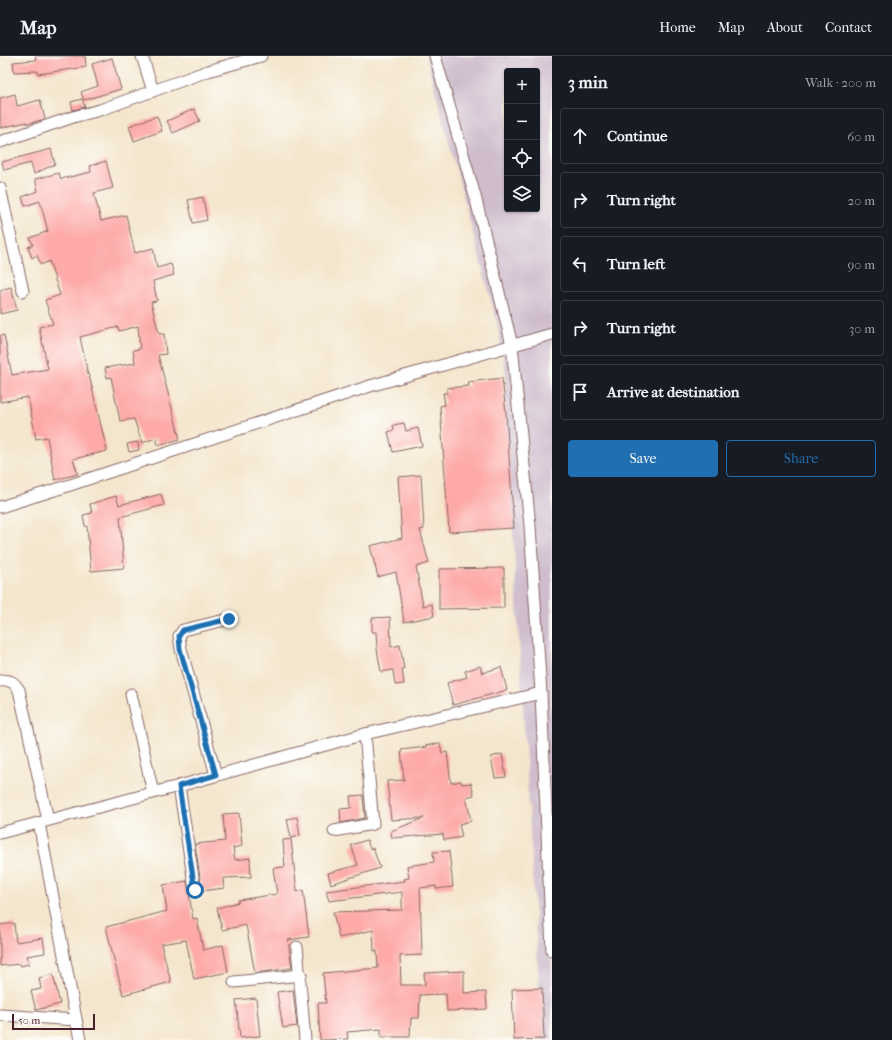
<!DOCTYPE html>
<meta charset="utf-8">
<style>
body{margin:0;font-family:"IM FELL French Canon",serif;background:#242831;color:#f1f3f6}
.controls{position:absolute;right:12px;top:12px;display:grid;overflow:hidden;border-radius:4px;box-shadow:0 1px 3px #0004}
.controls button{width:36px;height:36px;display:grid;place-items:center;padding:0;border:0;border-bottom:1px solid #363941;background:#171b24;color:#f1f3f6;font:20px sans-serif}
.scale{position:absolute;left:12px;bottom:10px;width:83px;box-sizing:border-box;padding-left:4px;border:2px solid #4a1f2b;border-top:0;font-size:11px;line-height:14px;white-space:nowrap;color:#4a1f2b;-webkit-text-stroke:3px #fdfcf7;paint-order:stroke}
.stop{position:absolute;width:12px;height:12px;margin:-9px;border:3px solid #1f6fb2;border-radius:50%;background:#fff}
.stop.end{background:#1f6fb2;border-color:#fff;box-shadow:0 1px 4px #0008}
.list{margin:0;padding:0;list-style:none}
h2{display:flex;justify-content:space-between;align-items:center;height:52px;margin:0;padding:0 16px;font-size:17px}
h2 small{font-size:13px;font-weight:400;color:#9ea1a6}
.list li{display:grid;grid-template-columns:26px 1fr auto;gap:12px;align-items:center;box-sizing:border-box;height:56px;margin:0 8px 8px;padding:0 8px;border:1px solid #363941;border-radius:4px}
.list b{display:block;font-size:15px;white-space:nowrap}
.list em{font-size:13px;font-style:normal;color:#9ea1a6}
.actions{display:flex;gap:8px;padding:12px 16px}
.actions a{flex:1;padding:9px 0;border:1px solid #1f6fb2;border-radius:4px;text-align:center;font-size:14px;color:#1f6fb2}
.actions .main{background:#1f6fb2;color:#fff}
.icon{flex:none;width:22px;height:22px;fill:none;stroke:currentColor;stroke-width:2;stroke-linecap:round;stroke-linejoin:round}
.map{position:relative;flex:none;width:552px;height:984px;overflow:hidden}
header{display:flex;align-items:center;gap:24px;box-sizing:border-box;height:56px;padding:0 20px;background:#171b24;border-bottom:1px solid #363941}
header strong{font-size:19px}
nav{display:flex;gap:22px;margin-inline-start:auto;font-size:14px}
main{display:flex}
aside{flex:1;background:#171b24}
.map>svg:first-child{display:block}
.industrial{fill:#cfbdce;fill-rule:evenodd}
.building{fill:#fdaaa9}
.lines{fill:none;stroke-linecap:round;stroke-linejoin:round}
.street-casing{stroke:#866564;stroke-width:13}
.street{stroke:#fff;stroke-width:11}
.route{stroke:#1f6fb2;stroke-width:5}
</style>
<header>
<strong>Map</strong>
<nav><a>Home</a><a>Map</a><a>About</a><a>Contact</a></nav>
</header>
<main>
<div class="map">
<svg width="552" height="984" viewBox="0 0 552 984">
<rect width="100%" height="100%" fill="#fdfcf7"/>
<filter id="ink" filterUnits="userSpaceOnUse"><feTurbulence type="fractalNoise" baseFrequency=".025" numOctaves="2"/><feDisplacementMap in="SourceGraphic" scale="8" xChannelSelector="R" yChannelSelector="G"/><feConvolveMatrix kernelMatrix="1 2 1 2 8 2 1 2 1" color-interpolation-filters="sRGB"/></filter>
<filter id="wash" filterUnits="userSpaceOnUse"><feTurbulence type="fractalNoise" baseFrequency=".012" numOctaves="4" result="noise"/><feDisplacementMap in="SourceGraphic" scale="16" xChannelSelector="R" yChannelSelector="G"/><feGaussianBlur stdDeviation="0.9" result="paint"/><feColorMatrix in="noise" values="0 0 0 0 0 0 0 0 0 0 0 0 0 0 0 0 0 1.4 0 .05"/><feComposite in="paint" operator="in"/></filter>
<g filter="url(#wash)">
<rect width="100%" height="100%" fill="#f4e6cd"/>
<!-- industrial -->
<path class="industrial" d="M426 0H552V984H542L506 354V318L497 267ZM507 15H537V153H507Z"/>
<g id="blocks">
<!-- building -->
<g class="building">
<polygon points="35,0 85,0 86,11 38,18 37,15 14,16 13,6 36,4"/>
<polygon points="112,2 121,33 84,44 81,36 98,30 92,8"/>
<polygon points="15,38 17,50 40,44 45,63 27,68 27,66 0,72 0,42"/>
<polygon points="82,43 85,51 73,54 71,46"/>
<polygon points="194,53 200,65 173,77 167,65"/>
<polygon points="157,60 162,75 134,85 129,70"/>
<polygon points="51,93 55,108 34,118 31,107 4,114 2,106"/>
<polygon points="106,105 113,132 94,137 101,165 126,159 135,197 153,192 157,212 171,208 174,219 153,225 157,245 151,246 159,278 164,278 166,298 158,299 180,383 158,389 156,382 142,387 134,363 120,365 111,321 107,322 105,312 135,307 133,294 140,293 138,270 119,275 118,271 80,281 88,319 89,319 107,395 73,403 78,418 55,424 47,381 36,383 28,341 0,346 0,280 4,279 12,319 48,313 39,271 53,268 45,244 60,239 49,205 41,209 37,199 32,202 28,191 33,189 30,182 48,175 40,145 25,150 22,141 38,135 35,123 59,117 61,123 91,116 90,110"/>
<polygon points="203,141 207,164 193,167 188,144"/>
<polygon points="11,231 17,254 0,258 0,234"/>
<polygon points="502,322 506,357 514,472 449,476 440,350 445,349 443,337 447,337 447,332 469,330 468,326"/>
<polygon points="404,367 406,375 418,372 422,390 393,396 388,376 394,374 393,369"/>
<polygon points="138,386 139,394 129,396 127,388"/>
<polygon points="421,419 424,473 420,474 429,507 416,511 423,550 432,548 434,560 404,566 396,516 378,521 370,490 402,482 398,421"/>
<polygon points="161,438 164,449 120,461 124,512 91,515 87,470 85,470 83,459 92,457 90,448 116,440 119,449"/>
<polygon points="504,512 504,552 439,553 439,513"/>
<polygon points="390,561 391,591 400,589 404,613 402,613 404,628 395,629 393,614 381,616 377,593 376,576 372,576 372,562"/>
<polygon points="480,610 482,617 501,611 507,634 453,649 447,627 467,621 465,615"/>
<polygon points="440,687 442,697 447,696 451,727 461,725 462,728 471,727 474,739 466,741 471,765 459,768 462,781 444,784 443,778 392,782 391,775 424,762 391,764 387,725 404,724 401,694 426,691 425,690"/>
<polygon points="502,698 506,721 495,722 491,701"/>
<polygon points="363,739 365,762 341,767 340,753 351,752 350,740"/>
<polygon points="239,757 242,790 233,792 235,804 250,802 251,821 223,822 224,832 202,835 195,788 225,785 223,758"/>
<polygon points="297,761 300,780 291,782 287,763"/>
<polygon points="291,783 297,836 303,834 309,881 288,884 292,912 255,917 246,869 222,874 217,852 239,846 238,844 277,838 273,812 285,811 283,784"/>
<polygon points="367,784 370,793 373,792 380,812 331,828 328,817 358,809 351,789"/>
<polygon points="449,795 453,831 436,833 436,830 420,832 422,899 400,900 401,929 425,929 424,917 464,915 464,937 486,936 487,953 447,955 446,938 420,939 419,962 411,962 410,981 381,981 381,973 347,976 348,983 320,984 318,947 326,947 323,917 378,912 377,895 374,895 373,874 339,882 333,856 402,854 402,836 329,845 326,835 405,825 404,823 409,822 407,810 434,806 433,796"/>
<polygon points="187,825 193,863 197,862 203,894 223,889 228,916 194,923 186,884 161,888 171,926 123,939 106,871 167,855 163,829"/>
<polygon points="14,867 16,886 43,882 45,897 27,900 29,908 20,910 20,908 0,910 0,869"/>
<polygon points="53,918 60,948 36,954 31,935 41,933 39,922"/>
<polygon points="542,932 544,983 514,984 512,933"/>
<polygon points="293,934 297,970 283,972 277,936"/>
<polygon points="256,942 260,980 240,982 236,944"/>
</g>
</g>
</g>
<g filter="url(#ink)">
<use href="#blocks" fill-opacity="0" stroke="#866564" stroke-width="1"/>
<g class="lines">
<defs>
<g id="street">
<polyline points="142,0 153,35"/>
<polyline points="435,0 475,140 512,289 530,470 541,637 552,895"/>
<polyline points="0,86 73,61 100,54 208,15 261,0"/>
<polyline points="0,132 23,235"/>
<polyline points="0,451 61,432 370,330 552,278"/>
<path d="M0 625C10 623 14 626 19 634L48 764"/>
<polyline points="131,638 153,737"/>
<polyline points="216,719 181,593 179,580 183,574 229,563"/>
<polyline points="179,730 195,834"/>
<polyline points="39,767 80,984"/>
<polyline points="334,775 373,768 365,678"/>
<polyline points="0,777 179,730 365,678 541,637"/>
<polyline points="297,891 305,984"/>
<polyline points="234,926 301,919"/>
<polyline points="0,959 76,964"/>
</g>
</defs>
<!-- street casing -->
<use href="#street" class="street-casing"/>
<!-- street -->
<use href="#street" class="street"/>
</g>
</g>
<g class="lines" filter="url(#ink)">
<!-- route -->
<polyline class="route" points="195,834 179,730 216,719 180,593 179,580 183,574 229,563"/>
</g>
</svg>
<div class="controls">
<button>+</button>
<button>−</button>
<button><svg class="icon" aria-label="locate" viewBox="0 0 24 24"><circle cx="12" cy="12" r="6"/><path d="M12 2v4M12 18v4M2 12h4M18 12h4"/></svg></button>
<button><svg class="icon" aria-label="layers" viewBox="0 0 24 24"><path d="M12 4l9 5-9 5-9-5zM3 14l9 5 9-5"/></svg></button>
</div>
<div class="scale">50 m</div>
<div class="stop" style="left:195px;top:834px"></div>
<div class="stop end" style="left:229px;top:563px"></div>
</div>
<aside>
<h2>3 min<small>Walk · 200 m</small></h2>
<ul class="list">
<li><svg class="icon" aria-label="ahead" viewBox="0 0 24 24"><path d="M12 20V5M6 11l6-6 6 6"/></svg><div><b>Continue</b></div><em>60 m</em></li>
<li><svg class="icon" aria-label="right" viewBox="0 0 24 24"><path d="M7 20v-9h11M14 6l5 5-5 5"/></svg><div><b>Turn right</b></div><em>20 m</em></li>
<li><svg class="icon" aria-label="left" viewBox="0 0 24 24"><path d="M17 20v-9H6M10 6l-5 5 5 5"/></svg><div><b>Turn left</b></div><em>90 m</em></li>
<li><svg class="icon" aria-label="right" viewBox="0 0 24 24"><path d="M7 20v-9h11M14 6l5 5-5 5"/></svg><div><b>Turn right</b></div><em>30 m</em></li>
<li><svg class="icon" aria-label="arrive" viewBox="0 0 24 24"><path d="M6 21V4h12l-3 4 3 4H6"/></svg><div><b>Arrive at destination</b></div></li>
</ul>
<div class="actions"><a class="main">Save</a><a>Share</a></div>
</aside>
</main>
